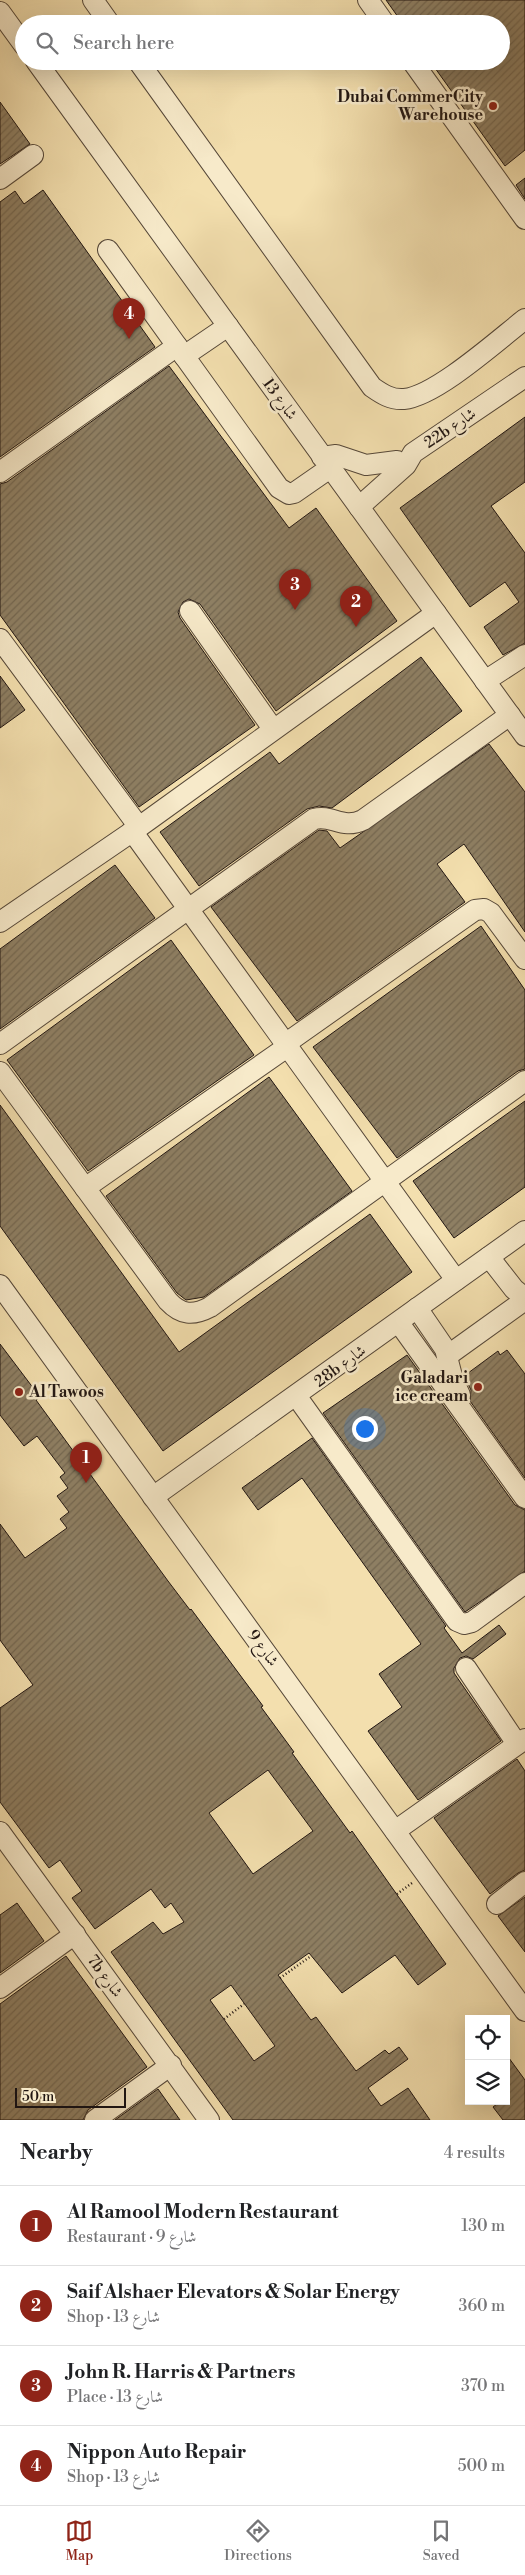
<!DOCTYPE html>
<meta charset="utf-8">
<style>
body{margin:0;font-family:"Libre Bodoni",Amiri,serif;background:#f2f2f2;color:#202124}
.controls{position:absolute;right:15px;bottom:15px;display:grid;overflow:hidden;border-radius:0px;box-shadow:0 5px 20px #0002}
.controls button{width:45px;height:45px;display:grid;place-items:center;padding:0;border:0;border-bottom:1px solid #e0e0e0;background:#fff;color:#202124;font:25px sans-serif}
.scale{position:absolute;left:15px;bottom:12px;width:111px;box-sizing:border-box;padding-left:5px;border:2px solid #211612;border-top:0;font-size:14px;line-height:18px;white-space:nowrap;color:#211612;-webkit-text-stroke:4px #f7eaca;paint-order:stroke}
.you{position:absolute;left:364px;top:1428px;width:18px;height:18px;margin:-12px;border:4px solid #fff;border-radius:50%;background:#1a73e8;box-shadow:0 0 0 8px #1a73e833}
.badge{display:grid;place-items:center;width:32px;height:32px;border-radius:50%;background:#8f2418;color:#fff;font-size:16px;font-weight:700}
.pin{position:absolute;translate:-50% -41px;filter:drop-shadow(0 1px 2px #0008)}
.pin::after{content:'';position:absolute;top:26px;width:18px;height:15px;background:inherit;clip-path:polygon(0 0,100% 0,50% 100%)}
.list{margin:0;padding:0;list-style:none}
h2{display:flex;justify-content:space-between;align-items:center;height:65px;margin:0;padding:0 20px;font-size:21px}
h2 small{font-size:16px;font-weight:400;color:#757577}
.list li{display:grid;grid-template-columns:32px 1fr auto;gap:15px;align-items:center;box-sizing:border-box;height:80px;padding:0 20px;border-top:1px solid #e0e0e0}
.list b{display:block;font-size:19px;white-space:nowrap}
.list p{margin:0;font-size:16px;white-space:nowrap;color:#757577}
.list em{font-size:16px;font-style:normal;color:#757577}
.icon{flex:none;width:28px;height:28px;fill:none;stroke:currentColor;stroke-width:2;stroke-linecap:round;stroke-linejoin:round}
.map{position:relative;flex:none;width:525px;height:2120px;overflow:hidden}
.search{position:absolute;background:#fff;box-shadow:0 5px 20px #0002;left:15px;right:15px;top:15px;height:55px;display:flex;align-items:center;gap:12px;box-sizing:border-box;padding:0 18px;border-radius:28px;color:#757577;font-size:19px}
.sheet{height:385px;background:#fff}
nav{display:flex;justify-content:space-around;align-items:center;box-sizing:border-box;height:70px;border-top:1px solid #e0e0e0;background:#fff;font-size:14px;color:#757577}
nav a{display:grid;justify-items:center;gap:2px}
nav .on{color:#8f2418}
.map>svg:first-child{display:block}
.building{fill:url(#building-hatch);stroke:#211612;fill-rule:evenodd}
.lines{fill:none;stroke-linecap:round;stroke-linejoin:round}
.minor-casing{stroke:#564839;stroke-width:22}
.path{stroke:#211612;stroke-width:2.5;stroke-dasharray:1 2.5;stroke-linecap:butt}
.minor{stroke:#f7eaca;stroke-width:20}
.poi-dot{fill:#8f2418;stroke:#f7eaca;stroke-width:2}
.labels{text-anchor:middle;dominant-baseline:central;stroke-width:5;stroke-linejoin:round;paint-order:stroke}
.poi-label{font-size:16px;font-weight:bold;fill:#211612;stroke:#f7eaca;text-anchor:end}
.street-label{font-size:16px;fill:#211612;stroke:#f7eaca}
</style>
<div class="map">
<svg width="525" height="2120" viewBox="0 0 525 2120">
<defs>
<pattern id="building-hatch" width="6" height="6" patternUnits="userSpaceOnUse" patternTransform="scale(1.25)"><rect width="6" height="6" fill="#8e7f63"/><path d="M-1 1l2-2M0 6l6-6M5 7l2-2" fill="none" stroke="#746750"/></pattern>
</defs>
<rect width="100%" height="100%" fill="#f3dfae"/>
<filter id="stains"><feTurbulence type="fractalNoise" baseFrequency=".004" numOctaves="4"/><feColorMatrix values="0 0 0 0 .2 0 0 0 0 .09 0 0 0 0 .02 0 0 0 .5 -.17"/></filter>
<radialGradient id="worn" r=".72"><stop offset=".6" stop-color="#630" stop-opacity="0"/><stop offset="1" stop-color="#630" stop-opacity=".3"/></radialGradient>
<!-- building -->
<g class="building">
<polygon points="386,0 525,0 525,150 505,166 430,61 501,61 501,24 403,24"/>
<polygon points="0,102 30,144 0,164"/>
<polygon points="525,178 525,199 516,185"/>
<polygon points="43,190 155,347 0,457 0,202 15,191 24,204"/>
<polygon points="169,366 289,528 316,508 397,621 276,711 200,604 189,599 183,602 178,612 180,618 255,725 139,807 0,615 0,484 7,482"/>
<polygon points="525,417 525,482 491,506 525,553 525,643 503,655 484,627 519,602 505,582 470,607 400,508"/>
<polygon points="421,657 462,711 332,808 319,806 307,809 199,886 160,832 270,752 279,764"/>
<polygon points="0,676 25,710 0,728"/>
<polygon points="489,744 525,792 525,932 464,844 437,864 465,902 297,1021 211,907 319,830 327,831 340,848"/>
<polygon points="115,865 155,918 0,1029 0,949"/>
<polygon points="481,926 525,990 525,1069 518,1071 397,1158 313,1047"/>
<polygon points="171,940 254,1055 88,1171 7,1060"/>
<polygon points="269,1077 352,1191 204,1297 186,1300 177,1293 106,1196"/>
<polygon points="525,1101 525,1187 454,1238 413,1181"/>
<polygon points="0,1105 179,1352 370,1214 412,1272 163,1451 0,1226"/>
<path d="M0 1344 40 1397 36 1400 168 1581 190 1610 191 1609 263 1706 261 1707 294 1752 292 1753 350 1833 352 1831 446 1964 418 1985 395 1955 342 1993 309 1953 278 1975 311 2020 316 2017 356 2071 385 2050 389 2054 399 2047 408 2059 368 2088 381 2106 408 2088 430 2120H233L111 1952 153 1922 163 1934 184 1922 171 1903 165 1908 151 1889 95 1929 72 1898 82 1891 60 1860 49 1868 0 1802V1708L33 1685 0 1640V1524L25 1558 67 1528 60 1519 69 1512 57 1496 68 1488 60 1477 65 1473 37 1436 24 1446 0 1415ZM268 1770 313 1831 253 1874 209 1813ZM231 1985 275 2046 254 2061 210 2000Z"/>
<polygon points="507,1350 525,1374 525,1478 470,1401 471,1390 464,1376 498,1351 500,1355"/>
<polygon points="407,1355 515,1505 525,1510 525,1571 465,1612 323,1413"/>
<polygon points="312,1438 446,1626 444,1628 462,1653 499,1625 506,1634 473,1659 466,1656 460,1658 454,1668 454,1673 501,1741 418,1800 368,1731 402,1707 379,1674 421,1644 302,1478 258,1510 242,1488"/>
<polygon points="517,1759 525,1771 525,1870 518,1873 490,1894 434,1818"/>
<polygon points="525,1897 525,1952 498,1916"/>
<polygon points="17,1903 44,1941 0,1973 0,1915"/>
<polygon points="66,1956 147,2067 88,2110 83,2120 0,2120 0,2004"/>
<polygon points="506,2054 525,2080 525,2120 503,2120 493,2107 501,2101 506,2101"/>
<polygon points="158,2089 180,2120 115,2120"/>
</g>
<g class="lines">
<defs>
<g id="minor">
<polyline points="93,0 110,24"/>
<polyline points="368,0 385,24"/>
<polyline points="0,12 24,45"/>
<polyline points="36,61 525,736"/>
<path d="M138 61 372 387C382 394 391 400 404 399 436 396 498 340 525 319"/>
<polyline points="412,61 525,219"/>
<polyline points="0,179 33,155"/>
<polyline points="108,250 279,488 289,494 294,493 330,468"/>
<polyline points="184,356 228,326"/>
<polyline points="322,457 336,455 366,465 397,461"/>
<polyline points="0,472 177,346"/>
<polyline points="359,507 406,465 413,453 525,377"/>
<polyline points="190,611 273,729"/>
<polyline points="0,639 139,827"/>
<polyline points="485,681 525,655"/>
<polyline points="132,831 456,1280"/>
<polyline points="0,922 139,827 436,613"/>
<path d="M0 1044 314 819C332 814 342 830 363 820L510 715"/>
<polyline points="285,1044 475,910 484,909 491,913 525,959"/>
<path d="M0 1072 168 1301C181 1315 193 1316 210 1307L525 1081"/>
<polyline points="85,1188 287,1047"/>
<polyline points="489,1257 514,1289 525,1298"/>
<polyline points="0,1285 525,2011"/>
<polyline points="417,1308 445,1349 453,1380 460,1395"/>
<polyline points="399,1323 525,1498"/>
<polyline points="447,1356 525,1300"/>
<polyline points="297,1397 457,1621 464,1624 472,1622 525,1583"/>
<polyline points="153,1497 525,1231"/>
<polyline points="466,1668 517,1744"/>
<polyline points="395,1831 525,1739"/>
<polyline points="0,1832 209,2120"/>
<polyline points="497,1904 525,1882"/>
<polyline points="0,1988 75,1934"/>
<polyline points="95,2120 171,2065"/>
</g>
</defs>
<!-- minor casing -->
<use href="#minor" class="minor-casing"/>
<!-- path -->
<g class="path">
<polyline points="397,1894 412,1883"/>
<polyline points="280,1978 311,1956"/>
<polyline points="224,2019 244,2004"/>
</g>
<!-- minor -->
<use href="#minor" class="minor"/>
</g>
<!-- markers -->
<g class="poi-dot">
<circle cx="493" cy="106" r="5"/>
<circle cx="478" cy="1387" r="5"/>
<circle cx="19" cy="1392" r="5"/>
</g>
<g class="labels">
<!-- poi labels -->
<g class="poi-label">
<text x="483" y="97">Dubai CommerCity<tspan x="483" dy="18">Warehouse</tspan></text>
<text x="468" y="1378">Galadari<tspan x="468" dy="18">ice cream</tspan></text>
<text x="29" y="1392" text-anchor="start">Al Tawoos</text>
</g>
<!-- street labels -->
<g class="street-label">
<text transform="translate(280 399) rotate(54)">شارع 13</text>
<text transform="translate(450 428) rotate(-34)">22b شارع</text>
<text transform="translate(340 1366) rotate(-36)">28b شارع</text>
<text transform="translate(263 1648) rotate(54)">شارع 9</text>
<text transform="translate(105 1976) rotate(54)">7b شارع</text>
</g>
</g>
<rect width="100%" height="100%" filter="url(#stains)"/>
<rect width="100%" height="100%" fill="url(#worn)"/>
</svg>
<div class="controls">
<button><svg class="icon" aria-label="locate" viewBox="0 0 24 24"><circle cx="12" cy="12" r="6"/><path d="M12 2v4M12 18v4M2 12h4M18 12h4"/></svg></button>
<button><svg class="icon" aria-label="layers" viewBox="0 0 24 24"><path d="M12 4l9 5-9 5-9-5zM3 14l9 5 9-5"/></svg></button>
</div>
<div class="scale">50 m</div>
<div class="you"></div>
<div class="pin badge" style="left:86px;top:1483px">1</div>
<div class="pin badge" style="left:356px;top:627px">2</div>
<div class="pin badge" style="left:295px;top:610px">3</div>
<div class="pin badge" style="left:129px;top:339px">4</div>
<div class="search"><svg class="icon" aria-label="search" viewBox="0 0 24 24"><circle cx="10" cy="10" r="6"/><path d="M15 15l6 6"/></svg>Search here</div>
</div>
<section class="sheet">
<h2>Nearby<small>4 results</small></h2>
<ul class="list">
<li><span class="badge">1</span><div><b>Al Ramool Modern Restaurant</b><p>Restaurant · شارع 9</p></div><em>130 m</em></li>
<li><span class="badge">2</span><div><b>Saif Alshaer Elevators &amp; Solar Energy</b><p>Shop · شارع 13</p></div><em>360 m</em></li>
<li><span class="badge">3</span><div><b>John R. Harris &amp; Partners</b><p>Place · شارع 13</p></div><em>370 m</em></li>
<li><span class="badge">4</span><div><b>Nippon Auto Repair</b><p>Shop · شارع 13</p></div><em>500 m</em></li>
</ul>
</section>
<nav>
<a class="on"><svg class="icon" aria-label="map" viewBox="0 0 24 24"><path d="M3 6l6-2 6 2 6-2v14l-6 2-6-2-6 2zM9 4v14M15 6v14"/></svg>Map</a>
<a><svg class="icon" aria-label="directions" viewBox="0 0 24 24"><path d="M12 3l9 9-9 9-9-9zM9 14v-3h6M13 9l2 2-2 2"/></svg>Directions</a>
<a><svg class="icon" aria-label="saved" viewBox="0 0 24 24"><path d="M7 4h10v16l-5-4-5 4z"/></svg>Saved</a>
</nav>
